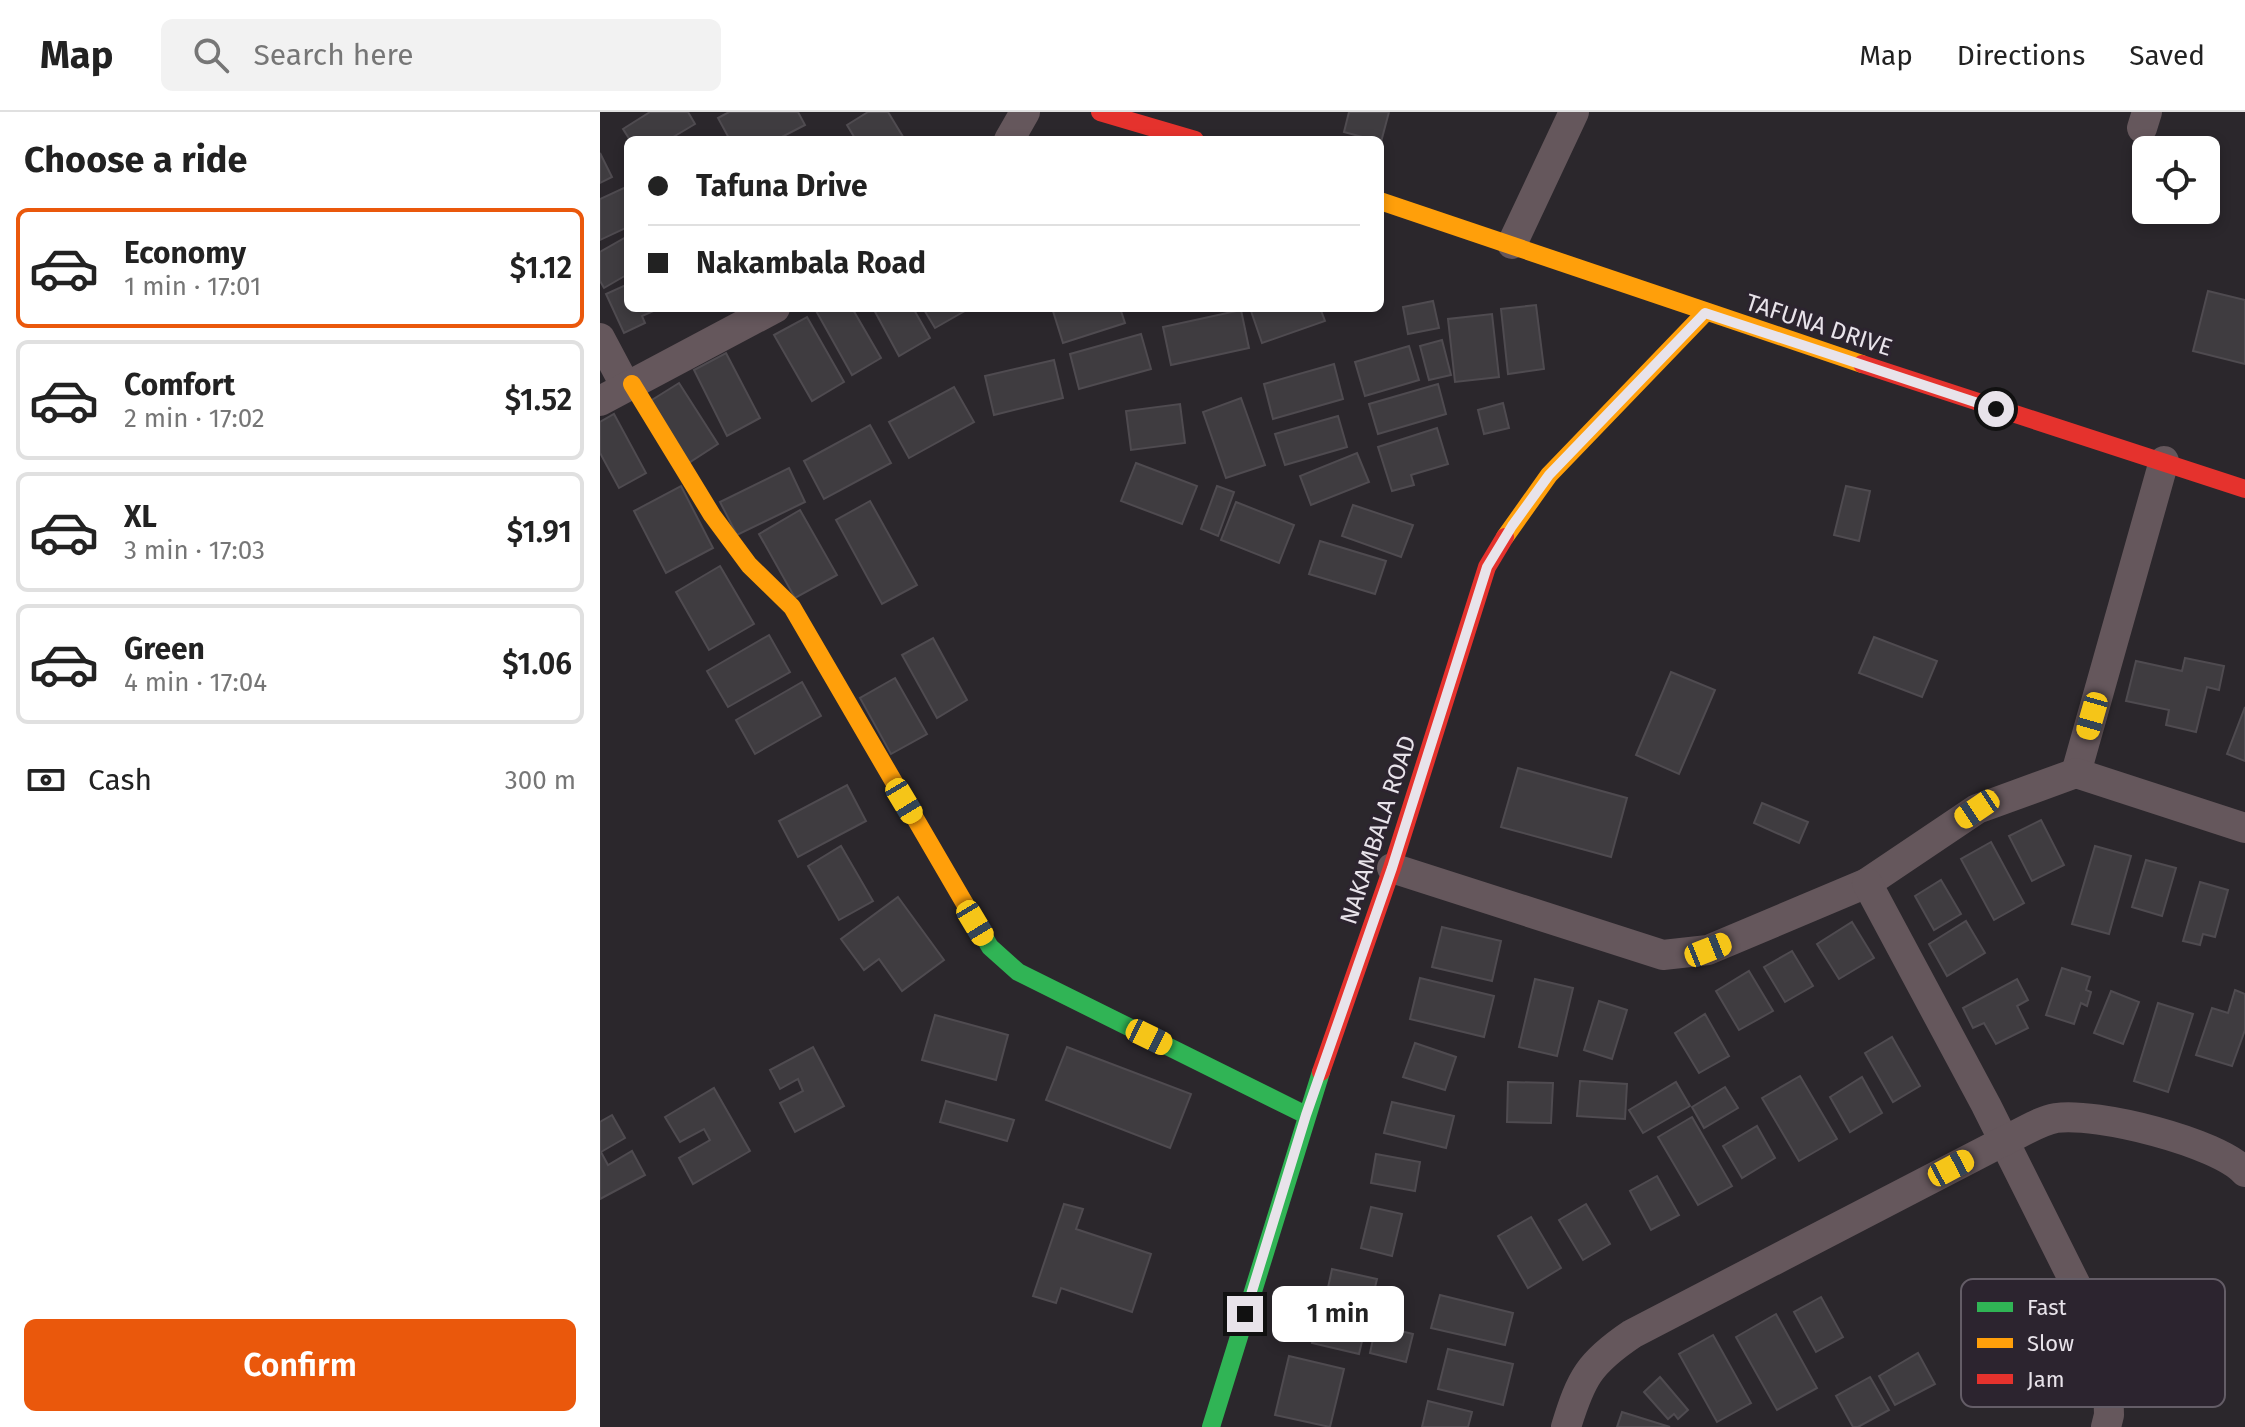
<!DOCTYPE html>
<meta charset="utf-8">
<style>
:root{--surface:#fff;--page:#f2f2f2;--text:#222;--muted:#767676;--line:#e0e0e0;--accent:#ea580c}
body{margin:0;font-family:"Fira Sans",sans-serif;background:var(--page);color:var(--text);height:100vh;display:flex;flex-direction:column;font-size:30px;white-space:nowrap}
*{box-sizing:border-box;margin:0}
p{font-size:26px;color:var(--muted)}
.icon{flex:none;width:44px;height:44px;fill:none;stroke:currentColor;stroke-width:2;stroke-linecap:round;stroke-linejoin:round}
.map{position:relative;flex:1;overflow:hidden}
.panel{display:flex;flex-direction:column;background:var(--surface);width:600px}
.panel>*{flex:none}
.guide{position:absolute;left:24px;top:24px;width:760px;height:176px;border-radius:12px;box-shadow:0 4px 12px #0003;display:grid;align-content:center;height:176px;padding:0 24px;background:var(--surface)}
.fabs{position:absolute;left:1532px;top:24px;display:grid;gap:16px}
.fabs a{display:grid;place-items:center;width:88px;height:88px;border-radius:12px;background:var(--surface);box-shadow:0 4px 12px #0003;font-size:40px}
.end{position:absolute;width:36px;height:36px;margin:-18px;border:10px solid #e8e3ea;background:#111;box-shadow:0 0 0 4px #111}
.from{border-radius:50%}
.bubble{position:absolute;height:56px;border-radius:12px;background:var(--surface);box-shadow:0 4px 12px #0003;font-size:26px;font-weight:600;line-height:56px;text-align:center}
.car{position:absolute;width:24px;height:48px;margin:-24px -12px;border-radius:10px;box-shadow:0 0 6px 2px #0007;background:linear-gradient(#f5c518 24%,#345 0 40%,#f5c518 0 76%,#345 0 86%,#f5c518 0)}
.guide b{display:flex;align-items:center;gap:28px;height:76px;font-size:30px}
.guide b+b{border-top:2px solid var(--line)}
.guide i{width:20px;height:20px;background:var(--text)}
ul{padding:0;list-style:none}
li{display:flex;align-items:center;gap:24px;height:120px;margin:0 16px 12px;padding:0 8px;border:4px solid var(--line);border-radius:12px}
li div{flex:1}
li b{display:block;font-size:30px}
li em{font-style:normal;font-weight:600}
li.selected{border-color:var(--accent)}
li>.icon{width:72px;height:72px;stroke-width:1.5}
h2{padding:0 24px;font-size:36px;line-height:96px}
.pay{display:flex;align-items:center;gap:20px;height:88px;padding:0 24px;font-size:30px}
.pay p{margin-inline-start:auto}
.cta{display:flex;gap:16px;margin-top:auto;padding:16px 24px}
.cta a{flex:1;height:92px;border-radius:12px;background:var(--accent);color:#fff;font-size:32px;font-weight:600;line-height:92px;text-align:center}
header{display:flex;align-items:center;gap:48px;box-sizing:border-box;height:112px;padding:0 40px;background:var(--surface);border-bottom:2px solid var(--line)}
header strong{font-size:38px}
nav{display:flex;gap:44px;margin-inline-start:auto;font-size:28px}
.search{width:560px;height:72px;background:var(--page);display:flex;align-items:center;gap:20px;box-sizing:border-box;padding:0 28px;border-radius:12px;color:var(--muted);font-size:30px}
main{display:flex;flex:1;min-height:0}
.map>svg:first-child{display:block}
.building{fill:#3f3c40;stroke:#4f4b50;stroke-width:2}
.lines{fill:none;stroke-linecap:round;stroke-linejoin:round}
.street{stroke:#65575c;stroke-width:30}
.fast{stroke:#30b455;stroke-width:18}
.slow{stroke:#ff9f0a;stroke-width:18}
.jam{stroke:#e5322d;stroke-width:18}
.route{stroke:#e8e3ea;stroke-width:10}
.labels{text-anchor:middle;stroke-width:6;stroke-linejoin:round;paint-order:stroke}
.street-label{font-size:24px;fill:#e8e3ea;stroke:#2c242f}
.key{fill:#2c242f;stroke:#645d67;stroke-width:2}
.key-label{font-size:22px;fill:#e8e3ea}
</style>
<header>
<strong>Map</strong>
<div class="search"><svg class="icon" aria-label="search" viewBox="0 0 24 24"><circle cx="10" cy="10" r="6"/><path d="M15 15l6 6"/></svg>Search here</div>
<nav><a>Map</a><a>Directions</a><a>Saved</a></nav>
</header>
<main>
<section class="panel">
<h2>Choose a ride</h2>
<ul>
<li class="selected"><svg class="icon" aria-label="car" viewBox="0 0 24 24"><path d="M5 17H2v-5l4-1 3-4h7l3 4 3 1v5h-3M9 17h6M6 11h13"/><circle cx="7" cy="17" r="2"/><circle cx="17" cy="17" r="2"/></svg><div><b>Economy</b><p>1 min · 17:01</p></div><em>$1.12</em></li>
<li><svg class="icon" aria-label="car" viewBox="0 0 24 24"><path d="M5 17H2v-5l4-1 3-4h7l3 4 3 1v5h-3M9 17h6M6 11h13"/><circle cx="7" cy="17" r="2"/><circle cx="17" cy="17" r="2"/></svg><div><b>Comfort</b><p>2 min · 17:02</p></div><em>$1.52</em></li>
<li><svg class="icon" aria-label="car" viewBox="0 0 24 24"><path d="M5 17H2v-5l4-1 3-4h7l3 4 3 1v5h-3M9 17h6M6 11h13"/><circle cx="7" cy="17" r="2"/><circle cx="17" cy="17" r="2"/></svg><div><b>XL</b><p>3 min · 17:03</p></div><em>$1.91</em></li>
<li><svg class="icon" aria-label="car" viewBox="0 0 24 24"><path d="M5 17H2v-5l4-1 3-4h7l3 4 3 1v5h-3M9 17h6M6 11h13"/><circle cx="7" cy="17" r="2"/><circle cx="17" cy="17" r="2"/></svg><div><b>Green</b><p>4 min · 17:04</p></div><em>$1.06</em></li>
</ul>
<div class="pay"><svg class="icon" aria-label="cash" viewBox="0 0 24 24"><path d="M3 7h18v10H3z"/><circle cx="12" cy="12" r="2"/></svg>Cash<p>300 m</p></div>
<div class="cta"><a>Confirm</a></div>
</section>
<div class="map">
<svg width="1645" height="1315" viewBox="0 0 1645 1315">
<rect width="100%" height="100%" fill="#2b272c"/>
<g class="building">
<path d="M 50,0 L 88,0 L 95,12 L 68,28 L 30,28 L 23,17 Z"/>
<path d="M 129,0 L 198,0 L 205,13 L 176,28 L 130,28 L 118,6 Z"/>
<path d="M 268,0 L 288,0 L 305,28 L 256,28 L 247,13 Z"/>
<path d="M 749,0 L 789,0 L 781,30 L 744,20 Z"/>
<path d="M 0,41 L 12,65 L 0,71 Z"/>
<path d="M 26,75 L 28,115 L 0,128 L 0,87 Z"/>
<path d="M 28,124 L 28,162 L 4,176 L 0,169 L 0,140 Z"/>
<path d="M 28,172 L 28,196 L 60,196 L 42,204 L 45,211 L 24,221 L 6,182 Z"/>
<path d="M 1608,179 L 1645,188 L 1645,252 L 1593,239 Z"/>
<path d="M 833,189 L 839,216 L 808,222 L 803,195 Z"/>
<path d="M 936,193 L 944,257 L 908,262 L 901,197 Z"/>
<path d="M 217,196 L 252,196 L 281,246 L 252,263 L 215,197 Z"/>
<path d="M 273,196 L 313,196 L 330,226 L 299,244 Z"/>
<path d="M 323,196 L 370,196 L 335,216 Z"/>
<path d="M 452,196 L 520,196 L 525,211 L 463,231 Z"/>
<path d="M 650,196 L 720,196 L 725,209 L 662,231 Z"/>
<path d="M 641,198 L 649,236 L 571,253 L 563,215 Z"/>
<path d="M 892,202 L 899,265 L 855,270 L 848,207 Z"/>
<path d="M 207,205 L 244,270 L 212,289 L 174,223 Z"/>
<path d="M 541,222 L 551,257 L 479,277 L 470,242 Z"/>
<path d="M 842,228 L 851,263 L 829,268 L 820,234 Z"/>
<path d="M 809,234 L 819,268 L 765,284 L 755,250 Z"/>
<path d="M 126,241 L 160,306 L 127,324 L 94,258 Z"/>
<path d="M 454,248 L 463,286 L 394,303 L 385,264 Z"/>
<path d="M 734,252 L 743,287 L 673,307 L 664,272 Z"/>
<path d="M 79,271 L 118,332 L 87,352 L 47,291 Z"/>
<path d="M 838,272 L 846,302 L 778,322 L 769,292 Z"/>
<path d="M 354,275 L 374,310 L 309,346 L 289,310 Z"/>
<path d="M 641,286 L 665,353 L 626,366 L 603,300 Z"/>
<path d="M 903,291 L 909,316 L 884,322 L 878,298 Z"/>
<path d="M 580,292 L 585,331 L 531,338 L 526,299 Z"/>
<path d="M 14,302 L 46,361 L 19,376 L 0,341 L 0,310 Z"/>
<path d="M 738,304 L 747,335 L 685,353 L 675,322 Z"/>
<path d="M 270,313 L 291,351 L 224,387 L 204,349 Z"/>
<path d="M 837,316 L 848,352 L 811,363 L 814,373 L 792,379 L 778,335 Z"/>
<path d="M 757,341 L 769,370 L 711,393 L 700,364 Z"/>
<path d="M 536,351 L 597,374 L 582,412 L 521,389 Z"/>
<path d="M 189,356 L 205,390 L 137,423 L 120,390 Z"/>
<path d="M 81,374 L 113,436 L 66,461 L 34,399 Z"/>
<path d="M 617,374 L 634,380 L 618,424 L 601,417 Z"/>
<path d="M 1246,374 L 1270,379 L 1259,429 L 1234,423 Z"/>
<path d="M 270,389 L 317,473 L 282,492 L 236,408 Z"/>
<path d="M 636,390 L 694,413 L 679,451 L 621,428 Z"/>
<path d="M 753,393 L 813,413 L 801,445 L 742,424 Z"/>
<path d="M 200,398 L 237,463 L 195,486 L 159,422 Z"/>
<path d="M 720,429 L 786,449 L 775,482 L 709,462 Z"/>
<path d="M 120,454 L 154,512 L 109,538 L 76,480 Z"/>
<path d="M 169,523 L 190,560 L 128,595 L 107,559 Z"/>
<path d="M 1274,525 L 1337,549 L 1322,585 L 1259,561 Z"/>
<path d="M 333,526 L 367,588 L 337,606 L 302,543 Z"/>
<path d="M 1585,546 L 1624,554 L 1619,578 L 1607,575 L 1596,620 L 1566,613 L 1569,598 L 1526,589 L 1536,549 L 1582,559 Z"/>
<path d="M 1071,560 L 1115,578 L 1079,662 L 1036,643 Z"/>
<path d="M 295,566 L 327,622 L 291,642 L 260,586 Z"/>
<path d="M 202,570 L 221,604 L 155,642 L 136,608 Z"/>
<path d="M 1645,595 L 1645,649 L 1627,642 Z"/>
<path d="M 918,656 L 1027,686 L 1011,745 L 901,715 Z"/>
<path d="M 247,673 L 266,709 L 198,745 L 179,709 Z"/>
<path d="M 1162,691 L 1208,710 L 1199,731 L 1154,711 Z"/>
<path d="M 1441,708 L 1464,753 L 1432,769 L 1409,724 Z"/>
<path d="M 1391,730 L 1424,791 L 1394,808 L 1361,747 Z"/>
<path d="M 241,734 L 273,789 L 239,808 L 208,754 Z"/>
<path d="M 1495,734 L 1531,744 L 1509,822 L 1472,812 Z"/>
<path d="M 1546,748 L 1576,756 L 1562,804 L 1532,795 Z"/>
<path d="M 1341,768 L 1361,802 L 1334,818 L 1315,784 Z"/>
<path d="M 1600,770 L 1628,778 L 1615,825 L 1603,822 L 1600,833 L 1583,829 Z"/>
<path d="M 298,785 L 344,848 L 302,879 L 279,847 L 264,858 L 241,827 Z"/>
<path d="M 1366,809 L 1385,841 L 1347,864 L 1329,832 Z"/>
<path d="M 1252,810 L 1274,846 L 1239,867 L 1217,832 Z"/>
<path d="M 842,815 L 901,829 L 892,869 L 832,855 Z"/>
<path d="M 1192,839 L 1213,874 L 1185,890 L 1164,855 Z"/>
<path d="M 1462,856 L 1490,865 L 1486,878 L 1491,880 L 1487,894 L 1481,891 L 1474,912 L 1446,903 Z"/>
<path d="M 1149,859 L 1173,899 L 1139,918 L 1116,879 Z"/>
<path d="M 820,866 L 894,884 L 884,925 L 810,907 Z"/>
<path d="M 935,867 L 973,876 L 957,944 L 919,935 Z"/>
<path d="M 1417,867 L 1428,888 L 1417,894 L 1428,916 L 1396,932 L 1384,911 L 1373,916 L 1363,896 Z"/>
<path d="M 1635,878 L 1645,882 L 1645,918 L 1632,954 L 1596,943 L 1612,896 L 1628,901 Z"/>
<path d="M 1511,879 L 1539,890 L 1523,932 L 1494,921 Z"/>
<path d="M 999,889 L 1027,898 L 1012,947 L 984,938 Z"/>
<path d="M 1558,891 L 1593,902 L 1568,980 L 1534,969 Z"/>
<path d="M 1105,902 L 1129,944 L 1099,961 L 1075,921 Z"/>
<path d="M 335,903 L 408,923 L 396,968 L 322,948 Z"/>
<path d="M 1292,925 L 1320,974 L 1293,990 L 1265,941 Z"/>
<path d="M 815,931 L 856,945 L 845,978 L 803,965 Z"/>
<path d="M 213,935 L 244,994 L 195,1020 L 180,991 L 203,979 L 198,967 L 180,977 L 170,958 Z"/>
<path d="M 467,935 L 591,982 L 570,1036 L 446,988 Z"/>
<path d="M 1200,964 L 1237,1027 L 1199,1049 L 1162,986 Z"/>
<path d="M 1262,965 L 1282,1001 L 1250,1020 L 1230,985 Z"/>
<path d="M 980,969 L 1027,972 L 1025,1007 L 977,1004 Z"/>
<path d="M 908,970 L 953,971 L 951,1011 L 907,1010 Z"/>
<path d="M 1076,970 L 1090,994 L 1043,1021 L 1029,998 Z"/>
<path d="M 1125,975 L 1138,996 L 1104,1016 L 1092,995 Z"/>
<path d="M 114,976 L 150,1039 L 93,1072 L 79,1046 L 110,1028 L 104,1017 L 80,1030 L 65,1005 Z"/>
<path d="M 346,989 L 414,1008 L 407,1029 L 340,1010 Z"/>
<path d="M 792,990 L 854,1004 L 846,1036 L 784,1021 Z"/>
<path d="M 12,1003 L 25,1026 L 1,1040 L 8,1053 L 32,1039 L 45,1063 L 0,1087 L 0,1010 Z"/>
<path d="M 1092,1005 L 1132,1074 L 1098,1093 L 1058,1025 Z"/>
<path d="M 1157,1014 L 1175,1046 L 1142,1066 L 1123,1034 Z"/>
<path d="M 776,1042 L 820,1050 L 815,1079 L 771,1071 Z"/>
<path d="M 1057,1064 L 1079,1103 L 1051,1118 L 1030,1079 Z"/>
<path d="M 464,1092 L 483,1097 L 476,1117 L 551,1142 L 532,1200 L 461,1176 L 456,1191 L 433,1184 Z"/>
<path d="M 986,1092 L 1010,1132 L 983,1148 L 959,1108 Z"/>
<path d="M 771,1095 L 802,1102 L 792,1144 L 761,1136 Z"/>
<path d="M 931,1105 L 961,1156 L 928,1176 L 898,1124 Z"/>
<path d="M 732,1157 L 777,1167 L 770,1196 L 726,1185 Z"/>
<path d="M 840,1183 L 913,1201 L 905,1233 L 831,1216 Z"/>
<path d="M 1221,1185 L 1243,1225 L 1216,1240 L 1194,1200 Z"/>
<path d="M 720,1202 L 766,1212 L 759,1242 L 712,1231 Z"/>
<path d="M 1176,1202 L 1217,1276 L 1177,1298 L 1136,1225 Z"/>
<path d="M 776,1213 L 813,1222 L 806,1250 L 770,1241 Z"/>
<path d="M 1113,1223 L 1151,1291 L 1117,1310 L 1079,1242 Z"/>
<path d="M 848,1237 L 913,1252 L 903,1293 L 838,1277 Z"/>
<path d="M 1318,1241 L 1335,1272 L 1295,1293 L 1279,1264 Z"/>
<path d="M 689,1244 L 744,1257 L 730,1315 L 675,1303 Z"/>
<path d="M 1060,1265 L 1088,1298 L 1078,1307 L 1074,1302 L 1068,1307 L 1044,1280 Z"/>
<path d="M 1270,1265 L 1289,1298 L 1258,1315 L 1253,1315 L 1236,1284 Z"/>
<path d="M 828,1289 L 872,1300 L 868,1315 L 822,1315 Z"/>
<path d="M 1022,1300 L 1070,1315 L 1017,1315 Z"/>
</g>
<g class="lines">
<g class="street">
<path d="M 1542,16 L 1547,0"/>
<path d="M 409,28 L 425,0"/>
<path d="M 912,132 L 974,0"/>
<path d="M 0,226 L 26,275"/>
<path d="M 0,289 L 175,196"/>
<path d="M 1476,661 L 1564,349"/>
<path d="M 792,756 L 1063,843 L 1108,838 L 1267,771 L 1377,697 L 1476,661 L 1645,716"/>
<path d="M 1267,771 L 1386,993 L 1507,1235 L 1509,1303 L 1506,1315"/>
<path d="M 966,1315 C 981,1266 989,1251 1032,1222 L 1404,1029 C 1419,1022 1439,1009 1456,1006 C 1496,1000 1618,1030 1645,1060"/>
</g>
<g class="fast">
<path d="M 365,792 L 390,835 L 418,860 L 706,1003"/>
<path d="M 611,1315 L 721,960"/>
</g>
<g class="slow">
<path d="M 780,89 L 1262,252"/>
<path d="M 32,272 L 112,403 L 149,453 L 192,495 L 365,792"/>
<path d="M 905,425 L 949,363 L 1105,201"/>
</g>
<g class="jam">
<path d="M 500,0 L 595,28"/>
<path d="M 1262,252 L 1645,377"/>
<path d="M 721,960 L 792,756 L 887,455 L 905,425"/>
</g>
</g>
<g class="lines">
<path class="route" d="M 645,1202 L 706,1003 L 792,756 L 887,455 L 912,414 L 949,363 L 1105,201 L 1396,297"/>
</g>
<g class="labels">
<g class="street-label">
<text transform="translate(1219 213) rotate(18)" y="8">TAFUNA DRIVE</text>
<text transform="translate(778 718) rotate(-72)" y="8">NAKAMBALA ROAD</text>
</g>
</g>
<rect x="1361" y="1167" width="264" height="128" rx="12" class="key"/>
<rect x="1377" y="1190" width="36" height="10" fill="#30b455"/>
<rect x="1377" y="1226" width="36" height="10" fill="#ff9f0a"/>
<rect x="1377" y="1262" width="36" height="10" fill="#e5322d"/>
<g class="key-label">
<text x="1427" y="1203">Fast</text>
<text x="1427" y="1239">Slow</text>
<text x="1427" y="1275">Jam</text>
</g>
</svg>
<div class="fabs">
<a><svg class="icon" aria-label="locate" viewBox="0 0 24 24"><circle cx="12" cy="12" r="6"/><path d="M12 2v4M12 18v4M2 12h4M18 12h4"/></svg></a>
</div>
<i class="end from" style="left:1396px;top:297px"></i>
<i class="end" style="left:645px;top:1202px"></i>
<div class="bubble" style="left:672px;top:1174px;width:132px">1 min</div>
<i class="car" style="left:1492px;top:604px;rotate:196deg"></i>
<i class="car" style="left:304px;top:689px;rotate:149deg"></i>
<i class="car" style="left:1377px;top:697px;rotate:236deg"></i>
<i class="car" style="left:375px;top:811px;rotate:149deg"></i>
<i class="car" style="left:1108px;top:838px;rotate:68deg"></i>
<i class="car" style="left:549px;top:925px;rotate:116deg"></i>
<i class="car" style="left:1351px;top:1056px;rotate:62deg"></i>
<div class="guide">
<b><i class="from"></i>Tafuna Drive</b>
<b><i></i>Nakambala Road</b>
</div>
</div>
</main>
